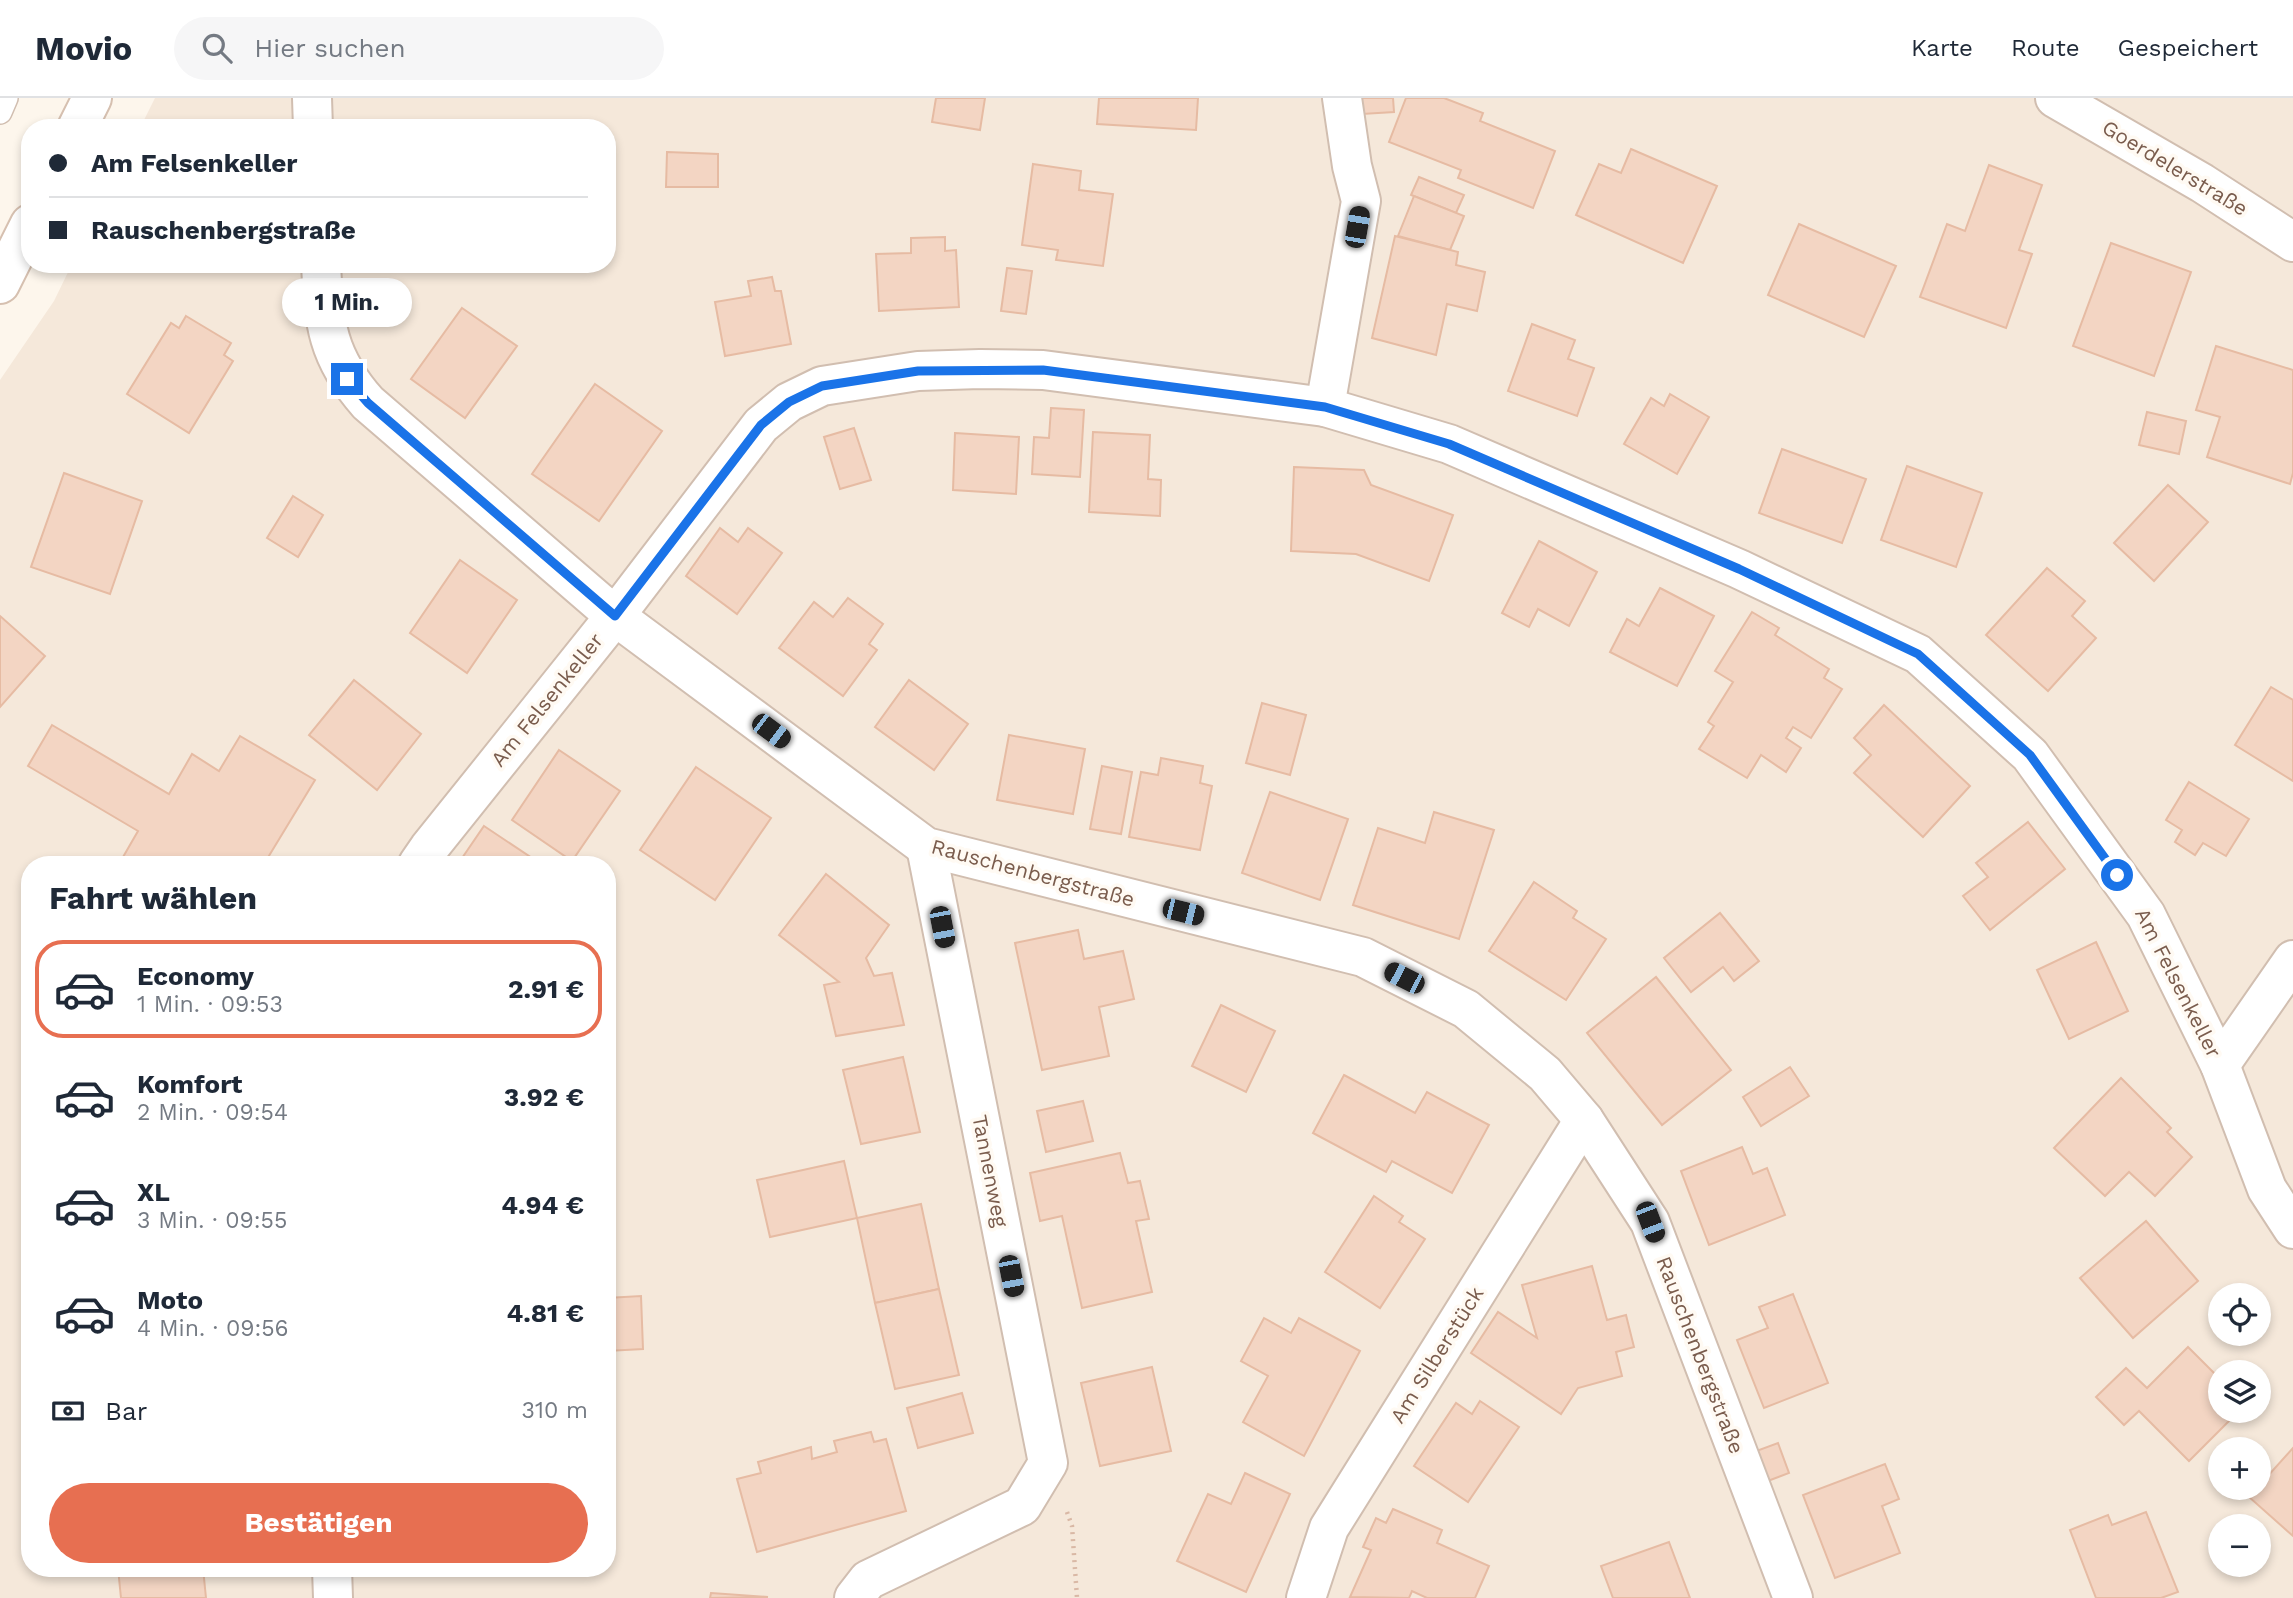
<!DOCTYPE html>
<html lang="de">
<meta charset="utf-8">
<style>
:root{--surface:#fff;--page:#f6f6f7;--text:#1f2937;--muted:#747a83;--line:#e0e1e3;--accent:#e76f51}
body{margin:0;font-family:"Work Sans",sans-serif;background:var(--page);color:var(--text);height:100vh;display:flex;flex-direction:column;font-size:26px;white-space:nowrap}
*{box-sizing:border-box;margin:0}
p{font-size:23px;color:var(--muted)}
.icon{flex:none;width:38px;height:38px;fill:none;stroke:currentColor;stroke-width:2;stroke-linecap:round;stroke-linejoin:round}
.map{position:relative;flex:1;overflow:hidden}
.details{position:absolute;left:21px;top:758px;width:595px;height:721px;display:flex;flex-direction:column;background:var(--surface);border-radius:28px;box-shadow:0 4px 10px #0003}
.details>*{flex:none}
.banner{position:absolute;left:21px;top:21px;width:595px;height:154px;border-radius:28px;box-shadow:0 4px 10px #0003;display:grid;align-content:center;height:154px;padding:0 28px;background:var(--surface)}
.fabs{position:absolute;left:2208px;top:1185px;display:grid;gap:14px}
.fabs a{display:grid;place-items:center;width:63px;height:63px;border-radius:50%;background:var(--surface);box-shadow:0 4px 10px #0003;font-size:35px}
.end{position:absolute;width:32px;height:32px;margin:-16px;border:9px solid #1a73e8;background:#fff;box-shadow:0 0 0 4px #fff}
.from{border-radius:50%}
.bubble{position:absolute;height:49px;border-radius:24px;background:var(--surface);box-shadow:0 4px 10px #0003;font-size:23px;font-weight:700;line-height:49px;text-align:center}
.car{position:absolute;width:21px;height:42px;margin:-21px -10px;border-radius:9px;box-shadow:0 0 5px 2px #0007;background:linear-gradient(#222 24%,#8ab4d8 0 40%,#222 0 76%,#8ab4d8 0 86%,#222 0)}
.banner b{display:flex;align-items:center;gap:24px;height:66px;font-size:26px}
.banner b+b{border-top:2px solid var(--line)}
.banner i{width:18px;height:18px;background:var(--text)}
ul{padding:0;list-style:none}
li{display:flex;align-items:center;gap:21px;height:98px;margin:0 14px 10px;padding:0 14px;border:4px solid transparent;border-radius:28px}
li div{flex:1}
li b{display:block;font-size:26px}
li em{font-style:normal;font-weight:700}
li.current{border-color:var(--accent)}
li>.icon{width:63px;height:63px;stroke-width:1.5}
h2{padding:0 28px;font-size:32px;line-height:84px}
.pay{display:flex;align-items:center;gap:18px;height:77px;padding:0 28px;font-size:26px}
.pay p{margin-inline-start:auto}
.primary-button{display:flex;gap:14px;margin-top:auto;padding:14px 28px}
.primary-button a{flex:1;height:80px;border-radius:42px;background:var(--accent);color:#fff;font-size:28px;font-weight:700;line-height:80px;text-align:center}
header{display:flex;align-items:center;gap:42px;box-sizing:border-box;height:98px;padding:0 35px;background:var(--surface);border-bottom:2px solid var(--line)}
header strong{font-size:33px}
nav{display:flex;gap:38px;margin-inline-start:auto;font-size:24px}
.search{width:490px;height:63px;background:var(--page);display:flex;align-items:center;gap:18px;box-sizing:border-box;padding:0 24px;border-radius:38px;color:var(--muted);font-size:26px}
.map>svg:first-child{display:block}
.residential{fill:#f5e8da;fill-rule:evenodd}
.building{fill:#f3d5c3;stroke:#e6bba3;stroke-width:2}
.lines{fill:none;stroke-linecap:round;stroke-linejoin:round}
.lane-casing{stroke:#d1beb0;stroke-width:26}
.street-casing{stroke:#d1beb0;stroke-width:42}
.secondary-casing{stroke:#d6c0b0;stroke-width:42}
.path{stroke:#d9b8a5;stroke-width:4.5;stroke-dasharray:2 5;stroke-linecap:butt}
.lane{stroke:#fff;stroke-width:23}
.street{stroke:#fff;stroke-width:38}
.secondary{stroke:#fff;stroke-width:38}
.route{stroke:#1a73e8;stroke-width:9}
.labels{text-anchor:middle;stroke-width:7;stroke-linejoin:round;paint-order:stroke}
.street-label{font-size:21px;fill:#7a5c4d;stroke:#fffaf3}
</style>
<header>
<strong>Movio</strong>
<div class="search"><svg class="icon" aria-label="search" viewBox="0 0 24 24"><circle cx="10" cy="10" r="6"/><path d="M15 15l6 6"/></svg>Hier suchen</div>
<nav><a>Karte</a><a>Route</a><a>Gespeichert</a></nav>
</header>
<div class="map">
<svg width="2293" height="1500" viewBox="0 0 2293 1500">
<rect width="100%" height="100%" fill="#fdf6ec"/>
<path class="residential" d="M 155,0 L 2293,0 L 2293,1500 L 0,1500 L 0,282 L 54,203 L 72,166 L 607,166 L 607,30 L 140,30 ZM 30,766 L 607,766 L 607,1470 L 30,1470 ZM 2221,1197 L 2259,1197 L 2259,1236 L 2221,1236 ZM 2221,1274 L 2259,1274 L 2259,1312 L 2221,1312 ZM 2221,1351 L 2259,1351 L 2259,1390 L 2221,1390 ZM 2221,1428 L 2259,1428 L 2259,1466 L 2221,1466 Z"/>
<g class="building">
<path d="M 936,0 L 985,0 L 980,32 L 932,24 Z"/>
<path d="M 1099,0 L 1198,0 L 1196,32 L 1097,26 Z"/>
<path d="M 1361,0 L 1393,0 L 1394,14 L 1362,16 Z"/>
<path d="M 1406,0 L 1444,0 L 1483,15 L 1480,23 L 1555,53 L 1533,110 L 1458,80 L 1461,72 L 1389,44 Z"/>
<path d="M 1631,51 L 1717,88 L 1683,165 L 1576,117 L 1599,66 L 1621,75 Z"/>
<path d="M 667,54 L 718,56 L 718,89 L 666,89 Z"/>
<path d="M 1033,66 L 1081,73 L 1079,92 L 1113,96 L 1103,168 L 1056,162 L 1058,152 L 1022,147 Z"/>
<path d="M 1989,67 L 2042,87 L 2019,152 L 2032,156 L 2006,230 L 1920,199 L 1947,126 L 1965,133 Z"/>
<path d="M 1419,79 L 1464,97 L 1456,115 L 1411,97 Z"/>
<path d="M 1414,98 L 1464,118 L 1450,152 L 1398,138 Z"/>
<path d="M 1799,126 L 1896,168 L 1864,239 L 1768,197 Z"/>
<path d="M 1395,138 L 1458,154 L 1456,167 L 1485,174 L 1477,213 L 1447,206 L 1436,257 L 1372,240 Z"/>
<path d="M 945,139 L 945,153 L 956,152 L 959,209 L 879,213 L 876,156 L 911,155 L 911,140 Z"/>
<path d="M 2111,145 L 2191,174 L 2154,278 L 2073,248 Z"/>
<path d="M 1007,170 L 1032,173 L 1026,216 L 1001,213 Z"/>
<path d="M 772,179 L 775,193 L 781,193 L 791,246 L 725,258 L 715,204 L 751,198 L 748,183 Z"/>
<path d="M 462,210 L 517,248 L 465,320 L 411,281 Z"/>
<path d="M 186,218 L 231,245 L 224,257 L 233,263 L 189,335 L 127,296 L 171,225 L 179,230 Z"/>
<path d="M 1532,226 L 1575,242 L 1568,261 L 1594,270 L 1577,318 L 1508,293 Z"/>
<path d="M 2216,248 L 2293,272 L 2293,375 L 2290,386 L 2207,359 L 2220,319 L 2196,312 Z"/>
<path d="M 595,286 L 662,333 L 599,423 L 532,376 Z"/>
<path d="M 1670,296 L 1709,319 L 1677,376 L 1624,346 L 1651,300 L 1664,308 Z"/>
<path d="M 1051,310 L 1084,312 L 1080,379 L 1032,376 L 1034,339 L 1049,340 Z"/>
<path d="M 2147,314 L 2186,323 L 2179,356 L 2139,347 Z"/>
<path d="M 854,330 L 871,382 L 840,391 L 824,339 Z"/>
<path d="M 1093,334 L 1150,337 L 1148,381 L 1161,382 L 1160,418 L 1089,414 Z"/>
<path d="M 955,335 L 1019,339 L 1016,396 L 953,392 Z"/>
<path d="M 1782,351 L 1866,381 L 1842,445 L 1759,415 Z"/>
<path d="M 1907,368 L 1982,395 L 1956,469 L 1881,442 Z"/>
<path d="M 1294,369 L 1364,372 L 1371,387 L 1453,417 L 1429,483 L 1356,456 L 1291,453 Z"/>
<path d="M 64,375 L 142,403 L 110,496 L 31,469 Z"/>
<path d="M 2168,387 L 2208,424 L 2154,483 L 2114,445 Z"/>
<path d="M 293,398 L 323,417 L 298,459 L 267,440 Z"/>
<path d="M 720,430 L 738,444 L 748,430 L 782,455 L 737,516 L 686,478 Z"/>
<path d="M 1539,443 L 1597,474 L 1569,528 L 1538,511 L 1529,529 L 1502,515 Z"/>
<path d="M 460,462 L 517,502 L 467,575 L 410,535 Z"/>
<path d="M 2047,470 L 2085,503 L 2072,518 L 2096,540 L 2048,593 L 1986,537 Z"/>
<path d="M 1660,490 L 1714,518 L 1677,588 L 1610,554 L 1627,521 L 1639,528 Z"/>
<path d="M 848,500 L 883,526 L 869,546 L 877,552 L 843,598 L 779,550 L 814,504 L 833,519 Z"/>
<path d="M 1752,514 L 1779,530 L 1775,537 L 1829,571 L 1824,580 L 1842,591 L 1811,640 L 1793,629 L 1786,640 L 1801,650 L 1786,674 L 1761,657 L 1747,680 L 1699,651 L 1714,628 L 1708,624 L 1733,584 L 1715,573 Z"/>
<path d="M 0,518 L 45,558 L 0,609 Z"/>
<path d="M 354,582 L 421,636 L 377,692 L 309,637 Z"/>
<path d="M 909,582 L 968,626 L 934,672 L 875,629 Z"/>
<path d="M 2271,589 L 2293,602 L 2293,683 L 2235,647 Z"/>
<path d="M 1262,605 L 1306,617 L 1290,677 L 1246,665 Z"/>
<path d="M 1884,607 L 1970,688 L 1923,739 L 1854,675 L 1871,657 L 1854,640 Z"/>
<path d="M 52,627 L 169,696 L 192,656 L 219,673 L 240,638 L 315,682 L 264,766 L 119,766 L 138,733 L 28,668 Z"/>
<path d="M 1009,637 L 1085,651 L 1073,716 L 997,702 Z"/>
<path d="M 559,652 L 620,693 L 572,763 L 512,722 Z"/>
<path d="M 1161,660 L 1203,668 L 1200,685 L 1212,688 L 1200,752 L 1129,739 L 1141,674 L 1158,677 Z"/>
<path d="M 1102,668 L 1132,674 L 1121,736 L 1090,731 Z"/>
<path d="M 696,669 L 771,720 L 715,802 L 640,752 Z"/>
<path d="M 2189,684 L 2249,721 L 2226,758 L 2203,745 L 2195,757 L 2175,744 L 2182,732 L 2166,722 Z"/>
<path d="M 1270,694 L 1348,721 L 1320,802 L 1242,775 Z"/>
<path d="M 1434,714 L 1494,732 L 1459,841 L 1353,807 L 1378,730 L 1425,745 Z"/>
<path d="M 2028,724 L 2065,771 L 1990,832 L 1963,798 L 1988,779 L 1976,765 Z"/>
<path d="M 484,728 L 541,766 L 466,766 L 460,763 Z"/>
<path d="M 826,776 L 889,827 L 866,860 L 874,878 L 892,875 L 904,927 L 836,938 L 824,887 L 839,884 L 779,837 Z"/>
<path d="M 1534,784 L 1577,813 L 1573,820 L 1606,841 L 1566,902 L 1489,853 Z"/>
<path d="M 1720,815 L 1759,863 L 1734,883 L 1723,869 L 1691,894 L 1664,860 Z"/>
<path d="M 1078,832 L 1084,861 L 1123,853 L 1134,901 L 1099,909 L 1109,958 L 1042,972 L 1015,845 Z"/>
<path d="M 2096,844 L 2128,913 L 2069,941 L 2037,872 Z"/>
<path d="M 1656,879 L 1731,972 L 1662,1027 L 1587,935 Z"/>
<path d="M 1221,907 L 1275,933 L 1246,994 L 1192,968 Z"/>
<path d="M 903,959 L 920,1034 L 861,1046 L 843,972 Z"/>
<path d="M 1790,969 L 1809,998 L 1761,1028 L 1743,999 Z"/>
<path d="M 1344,977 L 1415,1015 L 1427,994 L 1489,1027 L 1452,1095 L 1392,1063 L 1386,1074 L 1313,1035 Z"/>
<path d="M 2121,980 L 2171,1030 L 2167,1034 L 2192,1059 L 2155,1098 L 2129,1074 L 2105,1098 L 2054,1050 Z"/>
<path d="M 1083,1003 L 1093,1043 L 1046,1054 L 1037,1013 Z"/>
<path d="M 1742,1049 L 1753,1076 L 1767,1070 L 1785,1117 L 1709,1147 L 1681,1073 Z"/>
<path d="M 1120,1055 L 1128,1085 L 1140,1083 L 1149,1121 L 1136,1123 L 1152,1194 L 1082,1210 L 1062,1118 L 1040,1123 L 1030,1075 Z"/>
<path d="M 844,1063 L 857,1120 L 770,1139 L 757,1082 Z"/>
<path d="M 1374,1098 L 1403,1118 L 1399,1124 L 1425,1141 L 1380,1210 L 1325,1174 Z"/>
<path d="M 921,1106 L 939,1191 L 875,1205 L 857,1120 Z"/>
<path d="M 2146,1123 L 2198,1183 L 2133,1240 L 2080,1180 Z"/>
<path d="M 1592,1168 L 1607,1222 L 1626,1217 L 1634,1249 L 1616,1254 L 1622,1278 L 1578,1290 L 1561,1316 L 1471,1255 L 1498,1214 L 1537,1240 L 1522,1187 Z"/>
<path d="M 939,1191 L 959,1277 L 895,1291 L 875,1205 Z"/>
<path d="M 1793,1196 L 1828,1285 L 1764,1310 L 1737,1242 L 1768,1230 L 1759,1209 Z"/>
<path d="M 641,1198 L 643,1251 L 607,1253 L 607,1200 Z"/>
<path d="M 1264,1220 L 1291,1235 L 1299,1220 L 1360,1253 L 1304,1358 L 1243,1324 L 1268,1278 L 1241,1263 Z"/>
<path d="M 2188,1249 L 2221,1282 L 2221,1312 L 2240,1312 L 2189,1363 L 2139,1313 L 2124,1327 L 2096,1299 L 2126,1270 L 2147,1290 Z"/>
<path d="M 1152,1269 L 1171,1353 L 1100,1368 L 1081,1285 Z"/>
<path d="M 962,1295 L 973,1335 L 918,1350 L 907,1310 Z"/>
<path d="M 1480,1303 L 1519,1329 L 1468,1404 L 1414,1368 L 1456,1305 L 1472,1316 Z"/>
<path d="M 871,1334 L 874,1344 L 886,1341 L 906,1413 L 757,1454 L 737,1381 L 761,1375 L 758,1364 L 811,1349 L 812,1361 L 837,1354 L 834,1343 Z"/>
<path d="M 1778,1345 L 1789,1375 L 1752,1389 L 1740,1359 Z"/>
<path d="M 2293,1350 L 2293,1438 L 2249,1399 Z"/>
<path d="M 1885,1366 L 1899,1401 L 1882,1408 L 1900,1455 L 1835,1480 L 1803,1397 Z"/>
<path d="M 1245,1375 L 1290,1396 L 1246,1494 L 1177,1463 L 1208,1396 L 1231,1406 Z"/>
<path d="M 1393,1411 L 1442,1432 L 1437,1445 L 1489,1468 L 1475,1500 L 1427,1500 L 1412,1493 L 1409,1500 L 1350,1499 L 1371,1452 L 1363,1449 L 1376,1420 L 1386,1425 Z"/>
<path d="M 2146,1414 L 2178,1494 L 2161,1500 L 2096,1500 L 2070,1432 L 2108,1417 L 2112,1427 Z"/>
<path d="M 1669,1444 L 1690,1500 L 1613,1500 L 1601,1468 Z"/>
<path d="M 118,1470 L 203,1470 L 206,1500 L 121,1500 Z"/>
<path d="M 711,1495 L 768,1499 L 710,1500 Z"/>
</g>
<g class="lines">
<defs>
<path id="lane" d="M 0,14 L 6,0"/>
<g id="street">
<path d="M 312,0 L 313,30"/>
<path d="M 2055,0 L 2202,85 L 2293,144"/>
<path d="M 321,166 C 324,226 327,259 368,305 L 615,518 L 926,749 L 1363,859 L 1466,911 L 1545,976 L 1584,1022 L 1650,1124 L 1793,1500"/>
<path d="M 1325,309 L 1361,103 L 1352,68 L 1342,0"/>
<path d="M 418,766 L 429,750 L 615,518 L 761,327 L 789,304 L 822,288 L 918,273 L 980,271 L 1043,272 L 1325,309 L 1449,346 L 1739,471 L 1918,556 L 2030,657 L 2146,817 L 2220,967 L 2267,1091 L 2293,1131"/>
<path d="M 2220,967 L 2293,862"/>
<path d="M 332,1470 L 333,1500"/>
<path d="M 854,1500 L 868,1482 L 1022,1408 L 1048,1365 L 926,749"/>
<path d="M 1306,1500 L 1329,1430 L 1584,1022"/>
</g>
<g id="secondary">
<path d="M 77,30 L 92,0"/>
<path d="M 0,186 L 30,126"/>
</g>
</defs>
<use href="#lane" class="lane-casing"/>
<use href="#street" class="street-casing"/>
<use href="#secondary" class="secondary-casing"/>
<path class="path" d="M 1067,1414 L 1072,1428 L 1077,1500"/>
<use href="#lane" class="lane"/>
<use href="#street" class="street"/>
<use href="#secondary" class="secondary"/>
</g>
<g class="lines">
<path class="route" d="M 347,281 L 368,305 L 615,518 L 761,327 L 789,304 L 822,288 L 918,273 L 1043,272 L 1325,309 L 1449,346 L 1739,471 L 1918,556 L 2030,657 L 2117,777"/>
</g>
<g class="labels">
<g class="street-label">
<text transform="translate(2175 70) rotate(31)" y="7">Goerdelerstraße</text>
<text transform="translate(547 602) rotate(-51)" y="7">Am Felsenkeller</text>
<text transform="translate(1033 775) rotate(15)" y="7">Rauschenbergstraße</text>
<text transform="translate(2178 885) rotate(63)" y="7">Am Felsenkeller</text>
<text transform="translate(990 1073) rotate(79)" y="7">Tannenweg</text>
<text transform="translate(1437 1257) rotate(-58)" y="7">Am Silberstück</text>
<text transform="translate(1700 1257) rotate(69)" y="7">Rauschenbergstraße</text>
</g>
</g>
</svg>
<div class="fabs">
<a><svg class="icon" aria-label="locate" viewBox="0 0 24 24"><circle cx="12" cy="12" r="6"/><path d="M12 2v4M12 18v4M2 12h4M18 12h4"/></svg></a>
<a><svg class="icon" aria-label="layers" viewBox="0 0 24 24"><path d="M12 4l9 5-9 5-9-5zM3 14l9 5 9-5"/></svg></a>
<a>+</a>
<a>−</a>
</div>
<i class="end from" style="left:2117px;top:777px"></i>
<i class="end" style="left:347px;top:281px"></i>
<div class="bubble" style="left:282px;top:180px;width:130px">1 Min.</div>
<i class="car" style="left:1357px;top:129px;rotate:10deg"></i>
<i class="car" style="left:771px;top:633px;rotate:127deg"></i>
<i class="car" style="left:1183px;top:814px;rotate:104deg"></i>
<i class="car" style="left:942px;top:829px;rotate:169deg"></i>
<i class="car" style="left:1404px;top:880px;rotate:297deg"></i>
<i class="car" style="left:1650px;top:1124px;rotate:159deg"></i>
<i class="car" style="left:1011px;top:1178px;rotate:169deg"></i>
<div class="banner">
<b><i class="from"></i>Am Felsenkeller</b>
<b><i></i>Rauschenbergstraße</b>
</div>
<section class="details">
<h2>Fahrt wählen</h2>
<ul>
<li class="current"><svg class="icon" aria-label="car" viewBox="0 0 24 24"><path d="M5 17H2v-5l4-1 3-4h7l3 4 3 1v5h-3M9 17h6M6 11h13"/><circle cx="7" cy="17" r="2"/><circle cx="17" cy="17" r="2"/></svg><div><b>Economy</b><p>1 Min. · 09:53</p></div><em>2.91 €</em></li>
<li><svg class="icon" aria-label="car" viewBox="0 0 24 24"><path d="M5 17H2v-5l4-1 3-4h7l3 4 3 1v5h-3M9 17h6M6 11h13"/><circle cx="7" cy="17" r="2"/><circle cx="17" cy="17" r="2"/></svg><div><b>Komfort</b><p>2 Min. · 09:54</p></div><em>3.92 €</em></li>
<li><svg class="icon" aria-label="car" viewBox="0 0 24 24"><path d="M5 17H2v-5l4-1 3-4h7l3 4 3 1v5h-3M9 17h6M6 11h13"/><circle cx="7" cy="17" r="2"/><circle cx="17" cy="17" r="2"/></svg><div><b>XL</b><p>3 Min. · 09:55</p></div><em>4.94 €</em></li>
<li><svg class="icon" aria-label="car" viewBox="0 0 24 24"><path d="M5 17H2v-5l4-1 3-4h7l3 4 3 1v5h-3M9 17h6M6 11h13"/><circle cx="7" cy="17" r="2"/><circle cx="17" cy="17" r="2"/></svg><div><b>Moto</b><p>4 Min. · 09:56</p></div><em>4.81 €</em></li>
</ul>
<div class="pay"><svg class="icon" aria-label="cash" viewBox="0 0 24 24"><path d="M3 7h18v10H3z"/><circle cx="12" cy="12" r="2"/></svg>Bar<p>310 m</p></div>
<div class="primary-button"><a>Bestätigen</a></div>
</section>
</div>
